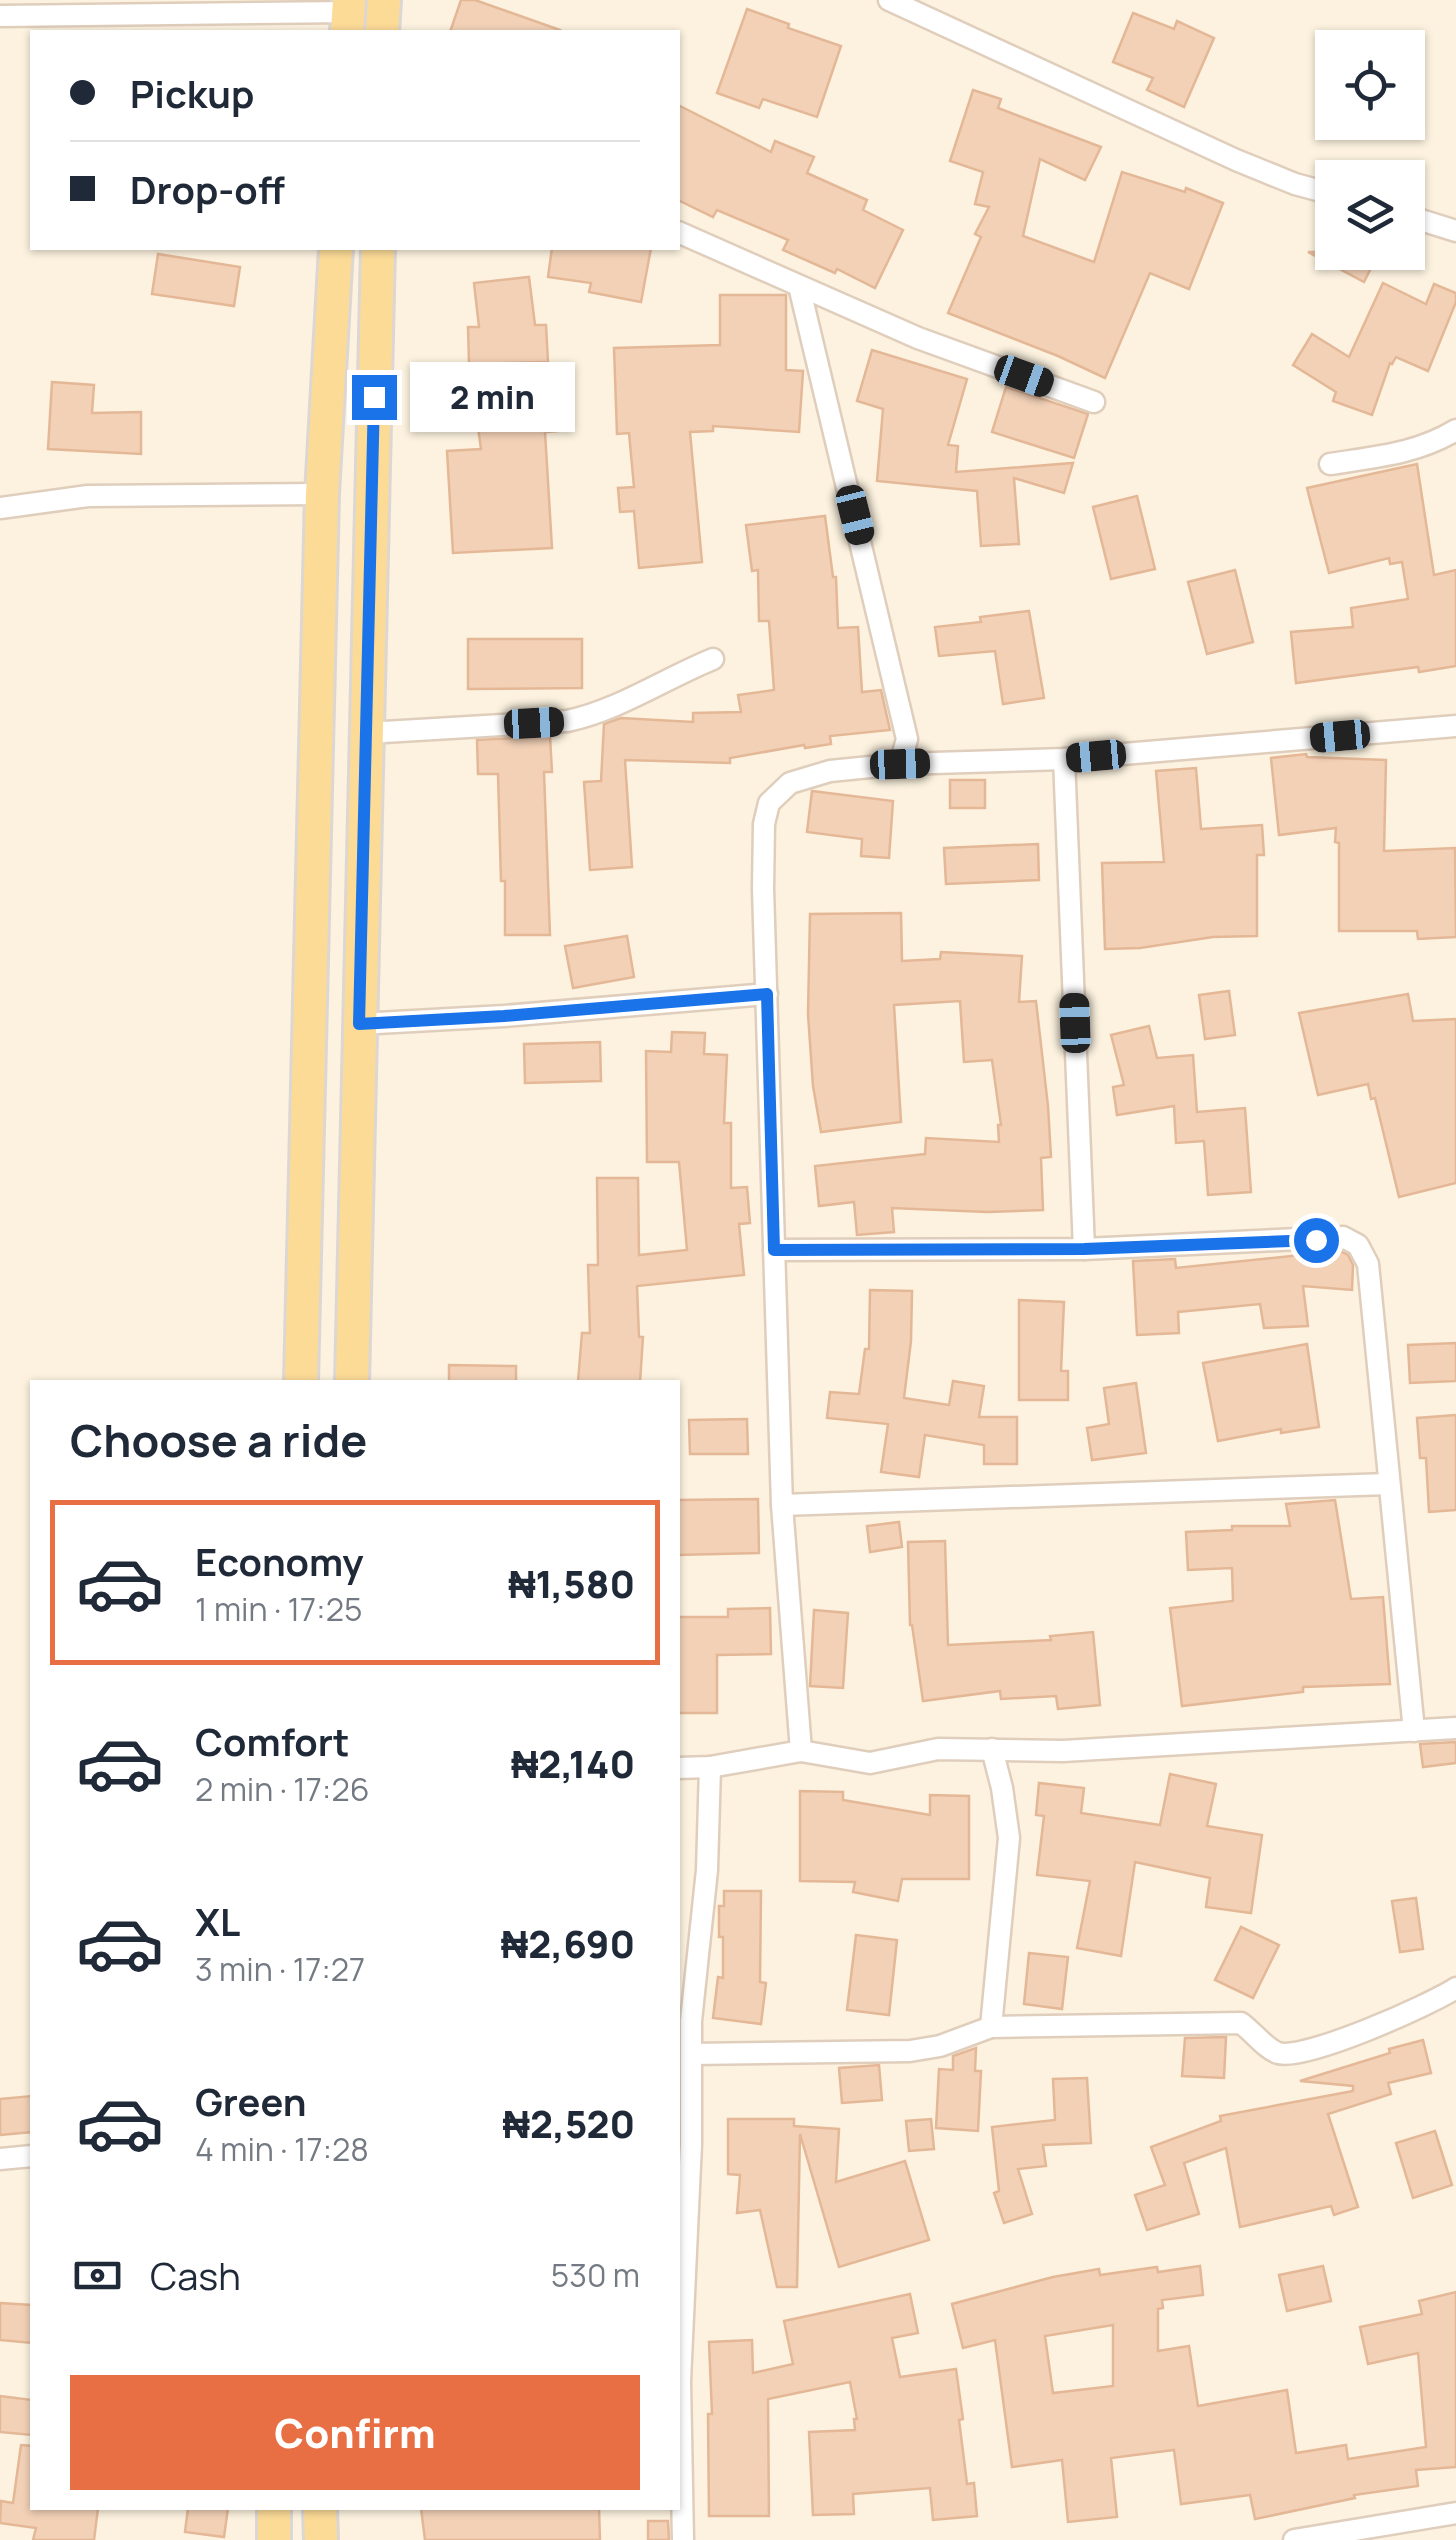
<!DOCTYPE html>
<meta charset="utf-8">
<style>
:root{--surface:#fff;--page:#f6f6f7;--text:#1f2937;--muted:#747a83;--line:#e0e1e3;--accent:#e86f43}
body{margin:0;font-family:Manrope,sans-serif;background:var(--page);color:var(--text);height:100vh;display:flex;flex-direction:column;font-size:38px;white-space:nowrap}
*{box-sizing:border-box;margin:0}
p{font-size:32px;color:var(--muted)}
.icon{flex:none;width:55px;height:55px;fill:none;stroke:currentColor;stroke-width:2;stroke-linecap:round;stroke-linejoin:round}
.map{position:relative;flex:1;overflow:hidden}
.side{position:absolute;left:30px;top:1380px;width:650px;height:1130px;display:flex;flex-direction:column;background:var(--surface);border-radius:0px;box-shadow:0 2px 8px #0004}
.side>*{flex:none}
.top-card{position:absolute;left:30px;top:30px;width:650px;height:220px;border-radius:0px;box-shadow:0 2px 8px #0004;display:grid;align-content:center;height:220px;padding:0 40px;background:var(--surface)}
.tools{position:absolute;left:1315px;top:30px;display:grid;gap:20px}
.tools a{display:grid;place-items:center;width:110px;height:110px;border-radius:0px;background:var(--surface);box-shadow:0 2px 8px #0004;font-size:50px}
.end{position:absolute;width:45px;height:45px;margin:-22px;border:12px solid #1a73e8;background:#fff;box-shadow:0 0 0 5px #fff}
.from{border-radius:50%}
.bubble{position:absolute;height:70px;border-radius:0px;background:var(--surface);box-shadow:0 2px 8px #0004;font-size:32px;font-weight:800;line-height:70px;text-align:center}
.car{position:absolute;width:30px;height:60px;margin:-30px -15px;border-radius:12px;box-shadow:0 0 8px 2px #0007;background:linear-gradient(#222 24%,#8ab4d8 0 40%,#222 0 76%,#8ab4d8 0 86%,#222 0)}
.top-card b{display:flex;align-items:center;gap:35px;height:95px;font-size:38px}
.top-card b+b{border-top:2px solid var(--line)}
.top-card i{width:25px;height:25px;background:var(--text)}
ul{padding:0;list-style:none}
li{display:flex;align-items:center;gap:30px;height:165px;margin:0 20px 15px;padding:0 20px;border:5px solid transparent;border-radius:0px}
li div{flex:1}
li b{display:block;font-size:38px}
li em{font-style:normal;font-weight:800}
li.current{border-color:var(--accent)}
li>.icon{width:90px;height:90px;stroke-width:1.5}
h2{padding:0 40px;font-size:45px;line-height:120px}
.pay{display:flex;align-items:center;gap:25px;height:110px;padding:0 40px;font-size:38px}
.pay p{margin-inline-start:auto}
.primary-button{display:flex;gap:20px;margin-top:auto;padding:20px 40px}
.primary-button a{flex:1;height:115px;border-radius:0px;background:var(--accent);color:#fff;font-size:40px;font-weight:800;line-height:115px;text-align:center}
.map>svg:first-child{display:block}
.building{fill:#f2d1b7;stroke:#e4b897;stroke-width:2.5;fill-rule:evenodd}
.lines{fill:none;stroke-linecap:round;stroke-linejoin:round}
.street-casing{stroke:#e0cebc;stroke-width:25}
.primary-casing{stroke:#ddd7d3;stroke-width:38}
.street{stroke:#fff;stroke-width:20}
.primary{stroke:#fcdb97;stroke-width:32}
.route{stroke:#1a73e8;stroke-width:12}
</style>
<div class="map">
<svg width="1456" height="2540" viewBox="0 0 1456 2540">
<rect width="100%" height="100%" fill="#fcf2df"/>
<g class="building">
<path d="M 461,0 L 475,0 L 560,30 L 559,32 L 450,32 Z"/>
<path d="M 747,9 L 789,24 L 788,28 L 841,46 L 817,117 L 763,99 L 759,108 L 717,93 Z"/>
<path d="M 1133,13 L 1174,29 L 1177,21 L 1214,38 L 1184,107 L 1147,90 L 1153,78 L 1113,62 Z"/>
<path d="M 973,90 L 1001,99 L 998,108 L 1101,147 L 1085,180 L 1040,159 L 1023,236 L 1094,262 L 1122,172 L 1185,192 L 1186,188 L 1223,203 L 1189,289 L 1150,273 L 1105,378 L 1058,356 L 948,313 L 981,237 L 975,234 L 989,207 L 975,204 L 983,172 L 950,161 Z"/>
<path d="M 678,105 L 771,152 L 775,141 L 814,157 L 807,173 L 867,200 L 863,210 L 903,230 L 875,288 L 837,269 L 835,273 L 783,250 L 788,240 L 717,210 L 713,217 L 678,200 Z"/>
<path d="M 552,248 L 651,248 L 641,302 L 589,292 L 591,283 L 548,277 Z"/>
<path d="M 1308,252 L 1379,252 L 1364,282 Z"/>
<path d="M 158,254 L 240,267 L 234,306 L 152,294 Z"/>
<path d="M 529,277 L 535,325 L 546,325 L 548,362 L 469,364 L 468,327 L 479,327 L 474,283 Z"/>
<path d="M 1383,283 L 1426,304 L 1434,284 L 1456,293 L 1456,302 L 1428,371 L 1396,357 L 1392,364 L 1390,363 L 1372,415 L 1333,401 L 1336,392 L 1293,365 L 1312,334 L 1349,357 Z"/>
<path d="M 720,295 L 786,295 L 786,370 L 803,371 L 799,432 L 713,426 L 713,431 L 690,432 L 702,562 L 639,568 L 634,511 L 620,512 L 618,488 L 634,487 L 629,433 L 617,434 L 614,348 L 720,345 Z"/>
<path d="M 872,350 L 967,379 L 948,445 L 958,446 L 956,472 L 1073,463 L 1064,493 L 1014,478 L 1019,544 L 981,546 L 977,491 L 877,481 L 883,409 L 857,401 Z"/>
<path d="M 52,382 L 94,385 L 92,413 L 141,412 L 141,454 L 48,449 Z"/>
<path d="M 1006,387 L 1088,414 L 1074,458 L 992,432 Z"/>
<path d="M 552,390 L 557,431 L 545,432 L 552,548 L 453,553 L 447,451 L 481,449 L 474,399 Z"/>
<path d="M 1417,464 L 1434,575 L 1456,570 L 1456,666 L 1419,672 L 1418,667 L 1296,683 L 1291,632 L 1353,627 L 1351,608 L 1408,599 L 1402,562 L 1390,564 L 1389,558 L 1329,573 L 1307,488 Z"/>
<path d="M 1137,496 L 1155,569 L 1111,579 L 1093,507 Z"/>
<path d="M 825,516 L 833,577 L 836,577 L 838,628 L 858,627 L 862,692 L 881,690 L 890,730 L 830,736 L 831,744 L 805,748 L 804,745 L 730,758 L 730,763 L 625,760 L 632,867 L 590,870 L 584,782 L 601,781 L 604,724 L 621,718 L 693,722 L 693,713 L 741,712 L 738,695 L 774,690 L 769,621 L 759,621 L 758,570 L 752,571 L 746,525 Z"/>
<path d="M 1235,570 L 1253,642 L 1207,654 L 1188,582 Z"/>
<path d="M 1029,611 L 1044,698 L 1003,704 L 995,651 L 939,656 L 935,627 L 981,622 L 980,617 Z"/>
<path d="M 468,639 L 582,639 L 582,688 L 468,689 Z"/>
<path d="M 550,736 L 552,772 L 544,772 L 550,935 L 505,935 L 505,881 L 501,881 L 498,774 L 478,774 L 477,740 Z"/>
<path d="M 1306,754 L 1307,757 L 1386,760 L 1384,851 L 1455,848 L 1456,937 L 1418,939 L 1417,931 L 1339,931 L 1339,843 L 1335,842 L 1336,828 L 1279,835 L 1271,758 Z"/>
<path d="M 1196,768 L 1201,829 L 1262,825 L 1264,855 L 1257,855 L 1257,936 L 1213,937 L 1140,948 L 1105,949 L 1102,863 L 1164,862 L 1156,771 Z"/>
<rect x="950" y="780" width="35" height="28"/>
<path d="M 812,791 L 893,801 L 889,858 L 861,856 L 862,839 L 807,832 Z"/>
<path d="M 1038,844 L 1039,880 L 946,884 L 944,848 Z"/>
<path d="M 901,913 L 902,961 L 940,959 L 941,952 L 1022,956 L 1019,1002 L 1036,1001 L 1048,1106 L 1051,1157 L 1041,1158 L 1043,1210 L 987,1212 L 892,1208 L 894,1232 L 857,1235 L 854,1202 L 819,1206 L 815,1166 L 925,1154 L 926,1138 L 999,1142 L 998,1125 L 1001,1125 L 992,1060 L 964,1062 L 960,1001 L 894,1005 L 901,1122 L 821,1132 L 813,1086 L 808,1014 L 810,914 Z"/>
<path d="M 627,936 L 634,977 L 573,988 L 565,946 Z"/>
<path d="M 1229,991 L 1235,1035 L 1205,1039 L 1199,995 Z"/>
<path d="M 1408,994 L 1413,1021 L 1456,1019 L 1456,1183 L 1399,1197 L 1375,1098 L 1371,1099 L 1368,1084 L 1318,1095 L 1299,1013 Z"/>
<path d="M 1149,1026 L 1157,1058 L 1193,1055 L 1197,1112 L 1245,1108 L 1251,1192 L 1208,1195 L 1204,1141 L 1176,1143 L 1174,1106 L 1117,1115 L 1113,1087 L 1124,1085 L 1111,1035 Z"/>
<path d="M 672,1032 L 705,1033 L 704,1054 L 727,1055 L 724,1123 L 731,1123 L 731,1188 L 747,1187 L 750,1223 L 739,1224 L 744,1275 L 637,1286 L 639,1337 L 643,1337 L 640,1382 L 578,1382 L 582,1333 L 590,1333 L 588,1265 L 598,1265 L 597,1178 L 638,1178 L 639,1255 L 687,1250 L 679,1162 L 647,1162 L 646,1051 L 671,1052 Z"/>
<path d="M 600,1042 L 601,1081 L 525,1083 L 524,1044 Z"/>
<path d="M 1340,1251 L 1348,1255 L 1353,1265 L 1352,1290 L 1303,1286 L 1308,1326 L 1264,1328 L 1260,1304 L 1178,1312 L 1179,1333 L 1137,1335 L 1133,1261 L 1175,1259 L 1176,1268 Z"/>
<path d="M 870,1290 L 912,1291 L 911,1341 L 904,1398 L 949,1405 L 953,1381 L 984,1386 L 979,1417 L 1017,1417 L 1017,1464 L 984,1464 L 984,1445 L 925,1435 L 919,1477 L 881,1472 L 888,1424 L 827,1418 L 830,1392 L 859,1394 L 865,1349 L 869,1349 Z"/>
<path d="M 1019,1300 L 1064,1302 L 1061,1371 L 1068,1371 L 1068,1400 L 1019,1400 Z"/>
<path d="M 1456,1343 L 1456,1381 L 1410,1383 L 1408,1345 Z"/>
<path d="M 1307,1344 L 1319,1427 L 1281,1433 L 1281,1429 L 1218,1441 L 1203,1363 Z"/>
<path d="M 449,1365 L 516,1366 L 516,1382 L 449,1382 Z"/>
<path d="M 1136,1383 L 1146,1453 L 1092,1460 L 1087,1428 L 1109,1424 L 1104,1388 Z"/>
<path d="M 1456,1415 L 1456,1510 L 1429,1512 L 1426,1458 L 1420,1458 L 1417,1418 Z"/>
<path d="M 747,1419 L 748,1454 L 690,1454 L 689,1420 Z"/>
<path d="M 758,1499 L 759,1553 L 678,1555 L 678,1500 Z"/>
<path d="M 1335,1500 L 1351,1599 L 1383,1597 L 1390,1684 L 1303,1687 L 1303,1692 L 1182,1706 L 1170,1608 L 1233,1601 L 1232,1568 L 1188,1570 L 1186,1532 L 1232,1530 L 1232,1526 L 1290,1526 L 1286,1504 Z"/>
<path d="M 899,1522 L 902,1547 L 870,1552 L 867,1526 Z"/>
<path d="M 945,1541 L 948,1645 L 1051,1640 L 1050,1636 L 1093,1632 L 1100,1705 L 1058,1709 L 1056,1696 L 1001,1699 L 1000,1691 L 923,1701 L 912,1625 L 910,1625 L 908,1542 Z"/>
<path d="M 770,1608 L 771,1654 L 717,1655 L 717,1713 L 678,1713 L 678,1617 L 728,1617 L 728,1609 Z"/>
<path d="M 814,1610 L 848,1613 L 843,1688 L 810,1686 Z"/>
<path d="M 1456,1742 L 1456,1763 L 1423,1767 L 1420,1744 Z"/>
<path d="M 1170,1774 L 1216,1784 L 1207,1826 L 1262,1835 L 1251,1913 L 1206,1907 L 1210,1878 L 1135,1862 L 1121,1956 L 1077,1948 L 1090,1881 L 1037,1875 L 1044,1816 L 1036,1815 L 1039,1783 L 1084,1788 L 1081,1813 L 1160,1825 Z"/>
<path d="M 800,1791 L 843,1792 L 843,1800 L 930,1815 L 930,1795 L 969,1796 L 969,1879 L 902,1879 L 898,1901 L 853,1892 L 855,1882 L 800,1881 Z"/>
<path d="M 724,1891 L 761,1891 L 760,1982 L 766,1983 L 761,2024 L 713,2018 L 718,1977 L 723,1978 L 723,1937 L 719,1937 L 719,1906 L 724,1906 Z"/>
<path d="M 1416,1898 L 1423,1949 L 1400,1952 L 1392,1901 Z"/>
<path d="M 1241,1927 L 1279,1945 L 1253,1998 L 1215,1980 Z"/>
<path d="M 856,1935 L 897,1940 L 889,2015 L 847,2010 Z"/>
<path d="M 1029,1953 L 1068,1957 L 1062,2009 L 1024,2004 Z"/>
<path d="M 1226,2037 L 1224,2078 L 1182,2076 L 1185,2038 Z"/>
<path d="M 1423,2040 L 1431,2073 L 1388,2083 L 1391,2094 L 1328,2114 L 1358,2207 L 1334,2215 L 1331,2206 L 1240,2227 L 1226,2148 L 1184,2163 L 1199,2214 L 1147,2230 L 1135,2195 L 1165,2185 L 1151,2147 L 1221,2121 L 1220,2116 L 1353,2091 L 1353,2086 L 1300,2081 L 1390,2053 L 1389,2049 Z"/>
<path d="M 976,2048 L 975,2071 L 981,2071 L 978,2131 L 936,2128 L 939,2069 L 953,2070 L 953,2056 Z"/>
<path d="M 879,2065 L 882,2100 L 842,2103 L 839,2068 Z"/>
<path d="M 1087,2078 L 1091,2143 L 1043,2145 L 1046,2166 L 1018,2169 L 1032,2214 L 1004,2223 L 994,2193 L 999,2191 L 992,2127 L 1055,2120 L 1053,2079 Z"/>
<path d="M 32,2096 L 32,2132 L 0,2135 L 0,2099 Z"/>
<path d="M 728,2119 L 794,2119 L 794,2126 L 839,2129 L 836,2182 L 905,2161 L 929,2240 L 839,2267 L 800,2134 L 797,2287 L 777,2287 L 760,2210 L 737,2213 L 740,2175 L 728,2174 Z"/>
<path d="M 931,2119 L 934,2149 L 909,2151 L 906,2121 Z"/>
<path d="M 1435,2131 L 1452,2185 L 1413,2198 L 1396,2143 Z"/>
<path d="M 1200,2266 L 1203,2295 L 1162,2300 L 1163,2308 L 1158,2309 L 1158,2351 L 1189,2346 L 1198,2406 L 1287,2390 L 1296,2453 L 1346,2445 L 1348,2459 L 1426,2447 L 1418,2353 L 1368,2364 L 1360,2327 L 1422,2314 L 1419,2301 L 1456,2292 L 1456,2467 L 1416,2470 L 1418,2486 L 1354,2495 L 1355,2498 L 1255,2519 L 1250,2495 L 1181,2504 L 1174,2450 L 1111,2458 L 1117,2517 L 1068,2522 L 1062,2460 L 1012,2467 L 995,2340 L 963,2348 L 952,2304 L 1053,2277 L 1099,2269 L 1100,2275 L 1157,2267 L 1158,2272 ZM 1113,2325 L 1113,2386 L 1053,2393 L 1045,2336 Z"/>
<path d="M 1323,2266 L 1331,2301 L 1287,2311 L 1279,2275 Z"/>
<path d="M 910,2294 L 918,2333 L 892,2338 L 900,2377 L 956,2369 L 963,2419 L 959,2420 L 967,2484 L 974,2483 L 977,2516 L 933,2520 L 930,2488 L 853,2494 L 854,2514 L 813,2515 L 809,2432 L 855,2430 L 854,2419 L 857,2419 L 850,2382 L 768,2399 L 769,2516 L 709,2516 L 708,2414 L 712,2414 L 709,2342 L 752,2340 L 753,2373 L 793,2364 L 784,2321 Z"/>
<path d="M 0,2303 L 32,2305 L 32,2343 L 0,2340 Z"/>
<path d="M 0,2396 L 32,2400 L 32,2435 L 0,2432 Z"/>
<path d="M 21,2445 L 32,2446 L 32,2508 L 98,2508 L 94,2540 L 33,2540 L 36,2528 L 0,2523 L 1,2501 L 13,2503 Z"/>
<path d="M 188,2508 L 228,2508 L 224,2537 L 185,2532 Z"/>
<path d="M 421,2508 L 599,2508 L 600,2540 L 425,2540 Z"/>
<path d="M 648,2521 L 668,2521 L 669,2540 L 648,2540 Z"/>
</g>
<g class="lines">
<defs>
<g id="street">
<path d="M 889,0 L 1236,160 L 1295,184 L 1332,194"/>
<path d="M 0,16 L 349,12"/>
<path d="M 1408,216 L 1456,231"/>
<path d="M 678,232 L 918,338 L 1094,402"/>
<path d="M 799,286 L 907,739 L 900,764"/>
<path d="M 1330,464 C 1374,457 1417,454 1456,430"/>
<path d="M 0,508 L 88,496 L 322,494"/>
<path d="M 367,733 L 567,721 C 619,710 664,679 713,659"/>
<path d="M 1064,759 L 1084,1249"/>
<path d="M 359,1024 L 504,1016 L 767,994"/>
<path d="M 774,1250 L 1084,1249 L 1343,1237 L 1358,1245 L 1368,1264 L 1414,1731"/>
<path d="M 782,1505 L 1388,1484"/>
<path d="M 801,1751 L 782,1505 L 763,889 L 764,824 L 769,803 L 790,783 L 830,771 L 900,764 L 1064,759 L 1456,726"/>
<path d="M 678,1768 L 710,1767 L 801,1751 L 870,1763 L 938,1749 L 1063,1751 L 1456,1728"/>
<path d="M 991,2027 L 1009,1838 L 1002,1788 L 992,1749"/>
<path d="M 691,2054 L 910,2051 L 940,2046 L 991,2027 L 1241,2023 C 1252,2031 1266,2049 1278,2053 C 1305,2061 1430,2005 1456,1988"/>
<path d="M 0,2159 L 32,2156"/>
<path d="M 683,2540 L 680,2381 L 691,2144 L 691,2021 L 707,1870 L 710,1767"/>
<path d="M 1294,2540 L 1456,2513"/>
</g>
<g id="primary">
<path d="M 347,32 L 349,0"/>
<path d="M 382,32 L 384,0"/>
<path d="M 301,1382 L 322,494 L 336,248"/>
<path d="M 352,1382 L 378,248"/>
<path d="M 320,2508 L 321,2540"/>
<path d="M 274,2540 L 274,2508"/>
</g>
</defs>
<use href="#street" class="street-casing"/>
<use href="#primary" class="primary-casing"/>
<use href="#street" class="street"/>
<use href="#primary" class="primary"/>
</g>
<g class="lines">
<path class="route" d="M 374,397 L 359,1024 L 504,1016 L 767,994 L 774,1250 L 1084,1249 L 1316,1240"/>
</g>
</svg>
<div class="tools">
<a><svg class="icon" aria-label="locate" viewBox="0 0 24 24"><circle cx="12" cy="12" r="6"/><path d="M12 2v4M12 18v4M2 12h4M18 12h4"/></svg></a>
<a><svg class="icon" aria-label="layers" viewBox="0 0 24 24"><path d="M12 4l9 5-9 5-9-5zM3 14l9 5 9-5"/></svg></a>
</div>
<i class="end from" style="left:1316px;top:1240px"></i>
<i class="end" style="left:374px;top:397px"></i>
<div class="bubble" style="left:410px;top:362px;width:165px">2 min</div>
<i class="car" style="left:1024px;top:376px;rotate:110deg"></i>
<i class="car" style="left:855px;top:515px;rotate:166deg"></i>
<i class="car" style="left:534px;top:723px;rotate:87deg"></i>
<i class="car" style="left:1340px;top:736px;rotate:265deg"></i>
<i class="car" style="left:1096px;top:756px;rotate:265deg"></i>
<i class="car" style="left:900px;top:764px;rotate:88deg"></i>
<i class="car" style="left:1075px;top:1023px;rotate:358deg"></i>
<div class="top-card">
<b><i class="from"></i>Pickup</b>
<b><i></i>Drop-off</b>
</div>
<section class="side">
<h2>Choose a ride</h2>
<ul>
<li class="current"><svg class="icon" aria-label="car" viewBox="0 0 24 24"><path d="M5 17H2v-5l4-1 3-4h7l3 4 3 1v5h-3M9 17h6M6 11h13"/><circle cx="7" cy="17" r="2"/><circle cx="17" cy="17" r="2"/></svg><div><b>Economy</b><p>1 min · 17:25</p></div><em>₦1,580</em></li>
<li><svg class="icon" aria-label="car" viewBox="0 0 24 24"><path d="M5 17H2v-5l4-1 3-4h7l3 4 3 1v5h-3M9 17h6M6 11h13"/><circle cx="7" cy="17" r="2"/><circle cx="17" cy="17" r="2"/></svg><div><b>Comfort</b><p>2 min · 17:26</p></div><em>₦2,140</em></li>
<li><svg class="icon" aria-label="car" viewBox="0 0 24 24"><path d="M5 17H2v-5l4-1 3-4h7l3 4 3 1v5h-3M9 17h6M6 11h13"/><circle cx="7" cy="17" r="2"/><circle cx="17" cy="17" r="2"/></svg><div><b>XL</b><p>3 min · 17:27</p></div><em>₦2,690</em></li>
<li><svg class="icon" aria-label="car" viewBox="0 0 24 24"><path d="M5 17H2v-5l4-1 3-4h7l3 4 3 1v5h-3M9 17h6M6 11h13"/><circle cx="7" cy="17" r="2"/><circle cx="17" cy="17" r="2"/></svg><div><b>Green</b><p>4 min · 17:28</p></div><em>₦2,520</em></li>
</ul>
<div class="pay"><svg class="icon" aria-label="cash" viewBox="0 0 24 24"><path d="M3 7h18v10H3z"/><circle cx="12" cy="12" r="2"/></svg>Cash<p>530 m</p></div>
<div class="primary-button"><a>Confirm</a></div>
</section>
</div>
